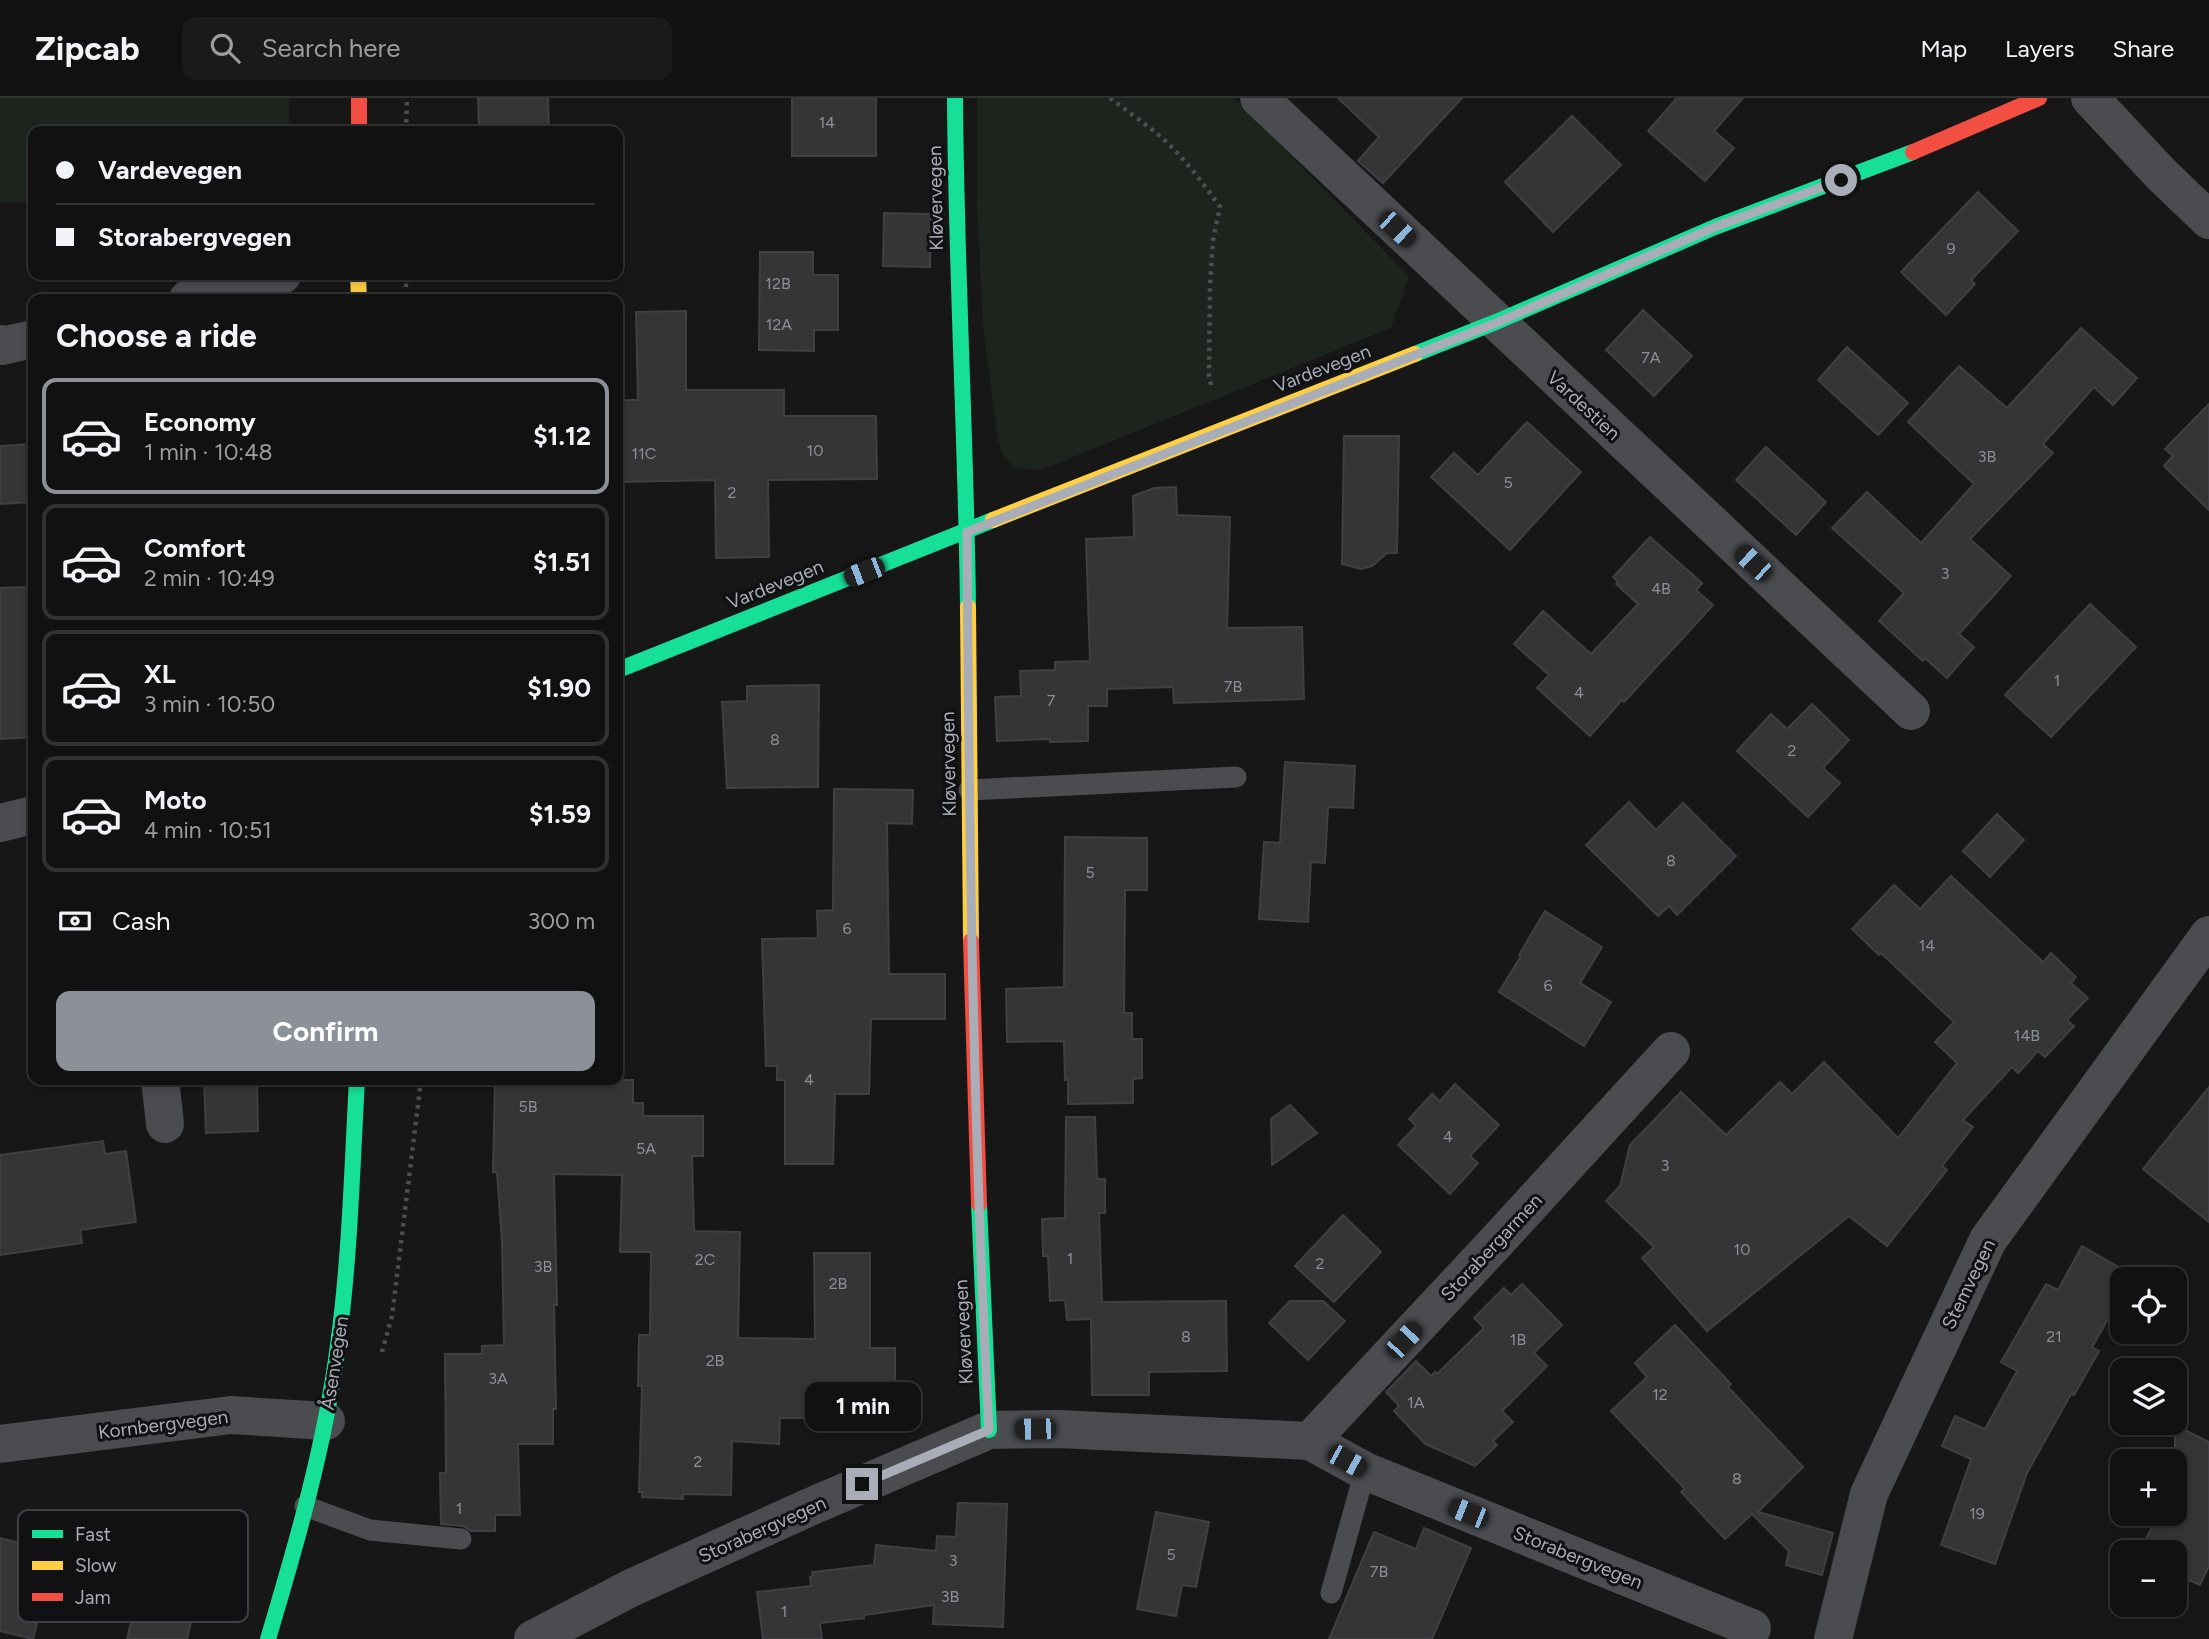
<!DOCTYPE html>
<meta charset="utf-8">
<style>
:root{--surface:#111;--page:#1a1a1a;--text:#f1f3f6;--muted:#9c9d9f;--line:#303131;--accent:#8c9099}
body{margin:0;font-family:Figtree,sans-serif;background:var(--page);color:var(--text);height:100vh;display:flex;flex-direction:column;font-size:26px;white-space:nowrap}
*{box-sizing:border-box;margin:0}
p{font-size:23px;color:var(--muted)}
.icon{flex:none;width:38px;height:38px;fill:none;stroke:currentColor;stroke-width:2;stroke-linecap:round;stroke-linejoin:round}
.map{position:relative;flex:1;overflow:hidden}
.drawer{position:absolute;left:28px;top:196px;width:595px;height:791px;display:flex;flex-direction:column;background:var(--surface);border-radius:14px;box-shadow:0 4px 10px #0003,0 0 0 2px var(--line)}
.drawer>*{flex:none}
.banner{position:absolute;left:28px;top:28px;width:595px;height:154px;border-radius:14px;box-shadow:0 4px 10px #0003,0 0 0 2px var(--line);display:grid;align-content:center;height:154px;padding:0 28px;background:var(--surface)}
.controls{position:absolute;left:2110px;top:1169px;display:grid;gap:14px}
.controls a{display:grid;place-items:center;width:77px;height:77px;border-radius:14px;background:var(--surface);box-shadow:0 4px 10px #0003,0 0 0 2px var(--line);font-size:35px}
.end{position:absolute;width:32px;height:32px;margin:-16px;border:9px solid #a8adb8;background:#111;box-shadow:0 0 0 4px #111}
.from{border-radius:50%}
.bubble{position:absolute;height:49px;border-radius:14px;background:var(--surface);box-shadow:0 4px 10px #0003,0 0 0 2px var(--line);font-size:23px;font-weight:700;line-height:49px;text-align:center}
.car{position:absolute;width:21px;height:42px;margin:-21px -10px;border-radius:9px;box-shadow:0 0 5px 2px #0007;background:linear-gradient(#222 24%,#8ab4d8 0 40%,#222 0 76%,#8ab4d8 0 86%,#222 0)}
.banner b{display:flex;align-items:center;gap:24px;height:66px;font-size:26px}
.banner b+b{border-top:2px solid var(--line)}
.banner i{width:18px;height:18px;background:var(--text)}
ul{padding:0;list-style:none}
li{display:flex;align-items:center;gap:21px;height:116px;margin:0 14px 10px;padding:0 14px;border:4px solid var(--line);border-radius:14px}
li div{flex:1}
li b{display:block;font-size:26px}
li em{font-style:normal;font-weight:700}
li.current{border-color:var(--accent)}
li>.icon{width:63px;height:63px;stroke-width:1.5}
h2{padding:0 28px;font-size:32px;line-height:84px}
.pay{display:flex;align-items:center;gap:18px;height:77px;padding:0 28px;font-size:26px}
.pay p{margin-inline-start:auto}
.cta{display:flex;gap:14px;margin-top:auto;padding:14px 28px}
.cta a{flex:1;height:80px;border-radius:14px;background:var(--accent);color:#fff;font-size:28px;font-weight:700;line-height:80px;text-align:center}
header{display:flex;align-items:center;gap:42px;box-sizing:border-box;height:98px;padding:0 35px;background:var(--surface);border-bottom:2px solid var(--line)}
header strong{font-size:33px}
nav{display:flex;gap:38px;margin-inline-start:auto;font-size:24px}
.search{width:490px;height:63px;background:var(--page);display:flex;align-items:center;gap:18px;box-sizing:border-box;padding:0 24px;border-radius:14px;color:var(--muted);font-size:26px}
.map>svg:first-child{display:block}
.green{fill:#1d241e}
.building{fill:#353536;stroke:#3f4043;stroke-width:2}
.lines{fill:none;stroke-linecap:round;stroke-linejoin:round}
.path{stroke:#4d4e52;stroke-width:4.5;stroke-dasharray:3.5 5;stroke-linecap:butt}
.lane{stroke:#4b4c50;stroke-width:21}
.street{stroke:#4b4c50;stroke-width:38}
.fast{stroke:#16e098;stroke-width:16}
.slow{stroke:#ffcf43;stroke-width:16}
.jam{stroke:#f24e42;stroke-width:16}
.route{stroke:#a8adb8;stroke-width:9}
.labels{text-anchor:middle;stroke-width:6;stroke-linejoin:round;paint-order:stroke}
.number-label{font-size:16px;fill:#8b8f98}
.street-label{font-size:19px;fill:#a8adb8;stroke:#111113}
.key{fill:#111113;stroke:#3e4045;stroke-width:2}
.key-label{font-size:19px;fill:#a8adb8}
</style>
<header>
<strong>Zipcab</strong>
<div class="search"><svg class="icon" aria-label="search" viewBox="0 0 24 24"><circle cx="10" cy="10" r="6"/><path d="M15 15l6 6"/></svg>Search here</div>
<nav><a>Map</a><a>Layers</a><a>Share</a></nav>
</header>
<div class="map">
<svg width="2209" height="1541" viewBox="0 0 2209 1541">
<rect width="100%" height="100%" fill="#171717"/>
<g class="green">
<path d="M 0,0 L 289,0 L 289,33 L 33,33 L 33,105 L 0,104 Z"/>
<path d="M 977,0 L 1234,0 L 1409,178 L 1391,230 L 1041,372 L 1014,370 L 1004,358 L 998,342 L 983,229 L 977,104 Z"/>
</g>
<g class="building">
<path d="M 478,0 L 548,0 L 549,33 L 479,33 Z"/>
<rect x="792" y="0" width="84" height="58"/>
<path d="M 1338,0 L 1462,0 L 1383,85 L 1358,63 L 1379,39 Z"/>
<path d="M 1677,0 L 1743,0 L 1714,33 L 1734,50 L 1705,83 L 1648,33 Z"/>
<path d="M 1572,18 L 1621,67 L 1553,134 L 1505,84 Z"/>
<path d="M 1978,94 L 2018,133 L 1971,182 L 1975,186 L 1946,217 L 1901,174 Z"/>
<path d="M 884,115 L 931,116 L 930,169 L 883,168 Z"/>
<path d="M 760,154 L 813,154 L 813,177 L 838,177 L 838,232 L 814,232 L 814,253 L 759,252 Z"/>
<path d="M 1643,212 L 1692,258 L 1654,298 L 1606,252 Z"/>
<path d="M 686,213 L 686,292 L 784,292 L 784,318 L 876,318 L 877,381 L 768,382 L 769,459 L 716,460 L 715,382 L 619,384 L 618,302 L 638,302 L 636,214 Z"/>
<path d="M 2081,230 L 2137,280 L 2113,307 L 2094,289 L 2043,346 L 2053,355 L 1970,441 L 2011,478 L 1959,536 L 1974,549 L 1947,580 L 1925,560 L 1923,563 L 1879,523 L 1904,495 L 1832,430 L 1867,394 L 1921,445 L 1974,386 L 1908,324 L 1959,268 L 2007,310 Z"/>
<path d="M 1847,249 L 1908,305 L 1878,337 L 1818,282 Z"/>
<path d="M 2209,306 L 2209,412 L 2164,368 L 2173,358 L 2165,351 Z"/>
<path d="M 1527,324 L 1581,374 L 1510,452 L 1431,379 L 1454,355 L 1478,377 Z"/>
<path d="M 1344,338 L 1399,338 L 1397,455 L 1387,455 L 1372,468 L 1361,471 L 1342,466 Z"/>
<path d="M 33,346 L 33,404 L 0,406 L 0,348 Z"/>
<path d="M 1766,349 L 1826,404 L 1796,437 L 1736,382 Z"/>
<path d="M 1176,389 L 1177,417 L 1230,419 L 1227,530 L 1302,529 L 1304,601 L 1174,605 L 1173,589 L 1107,591 L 1107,608 L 1088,608 L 1088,643 L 1050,644 L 1049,641 L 997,643 L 995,599 L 1021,598 L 1020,573 L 1055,572 L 1055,564 L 1090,563 L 1086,441 L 1134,439 L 1133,398 L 1154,390 Z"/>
<path d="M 1650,439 L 1702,485 L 1696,492 L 1713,507 L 1624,604 L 1622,602 L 1590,638 L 1537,590 L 1549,577 L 1514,546 L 1543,513 L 1591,556 L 1638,506 L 1616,486 L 1618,484 L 1613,479 Z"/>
<path d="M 29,489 L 33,639 L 0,641 L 0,490 Z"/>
<path d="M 2090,506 L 2136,549 L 2051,639 L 2005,597 Z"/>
<path d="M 819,587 L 818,689 L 727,690 L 722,604 L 747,603 L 747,588 Z"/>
<path d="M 1812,606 L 1849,642 L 1823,670 L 1840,685 L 1808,719 L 1737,653 L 1771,616 L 1787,631 Z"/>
<path d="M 1285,664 L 1355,668 L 1353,710 L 1328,709 L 1325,765 L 1311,764 L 1308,824 L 1259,821 L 1264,744 L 1280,745 Z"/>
<path d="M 834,691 L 913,692 L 912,726 L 887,725 L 889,876 L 945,876 L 945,921 L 871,921 L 869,996 L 835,996 L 833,1066 L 785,1066 L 785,982 L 777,982 L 777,968 L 766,968 L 762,841 L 818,840 L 817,813 L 833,812 Z"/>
<path d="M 1629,704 L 1656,732 L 1683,705 L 1736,758 L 1677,817 L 1669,808 L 1658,818 L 1586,747 Z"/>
<path d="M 1997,716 L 2024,742 L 1990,779 L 1963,753 Z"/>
<path d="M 1065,739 L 1147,740 L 1147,792 L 1125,792 L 1124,915 L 1132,915 L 1132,941 L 1142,941 L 1142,980 L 1133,981 L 1133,1005 L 1068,1006 L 1068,981 L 1065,982 L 1064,943 L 1007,944 L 1006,891 L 1064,889 Z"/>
<path d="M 1951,778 L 2043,864 L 2051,855 L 2076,879 L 2071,885 L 2088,900 L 2067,922 L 2074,928 L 2045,959 L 2038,953 L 2018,975 L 2012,969 L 1963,1022 L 1973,1029 L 1942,1068 L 1947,1072 L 1887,1148 L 1849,1118 L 1707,1233 L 1642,1160 L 1654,1149 L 1606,1103 L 1620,1088 L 1630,1047 L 1681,994 L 1726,1037 L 1780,984 L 1792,996 L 1824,964 L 1898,1040 L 1957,965 L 1935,944 L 1954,924 L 1881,855 L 1879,857 L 1852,831 L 1894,787 L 1920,811 Z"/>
<path d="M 1545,813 L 1602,849 L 1580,885 L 1611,904 L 1584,948 L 1499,894 L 1521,858 L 1519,857 Z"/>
<path d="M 204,982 L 257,982 L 258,1033 L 206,1035 Z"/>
<path d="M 495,982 L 633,982 L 633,1005 L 643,1005 L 643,1018 L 703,1018 L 703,1058 L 692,1058 L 694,1133 L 740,1134 L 738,1240 L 815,1241 L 814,1155 L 870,1155 L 870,1250 L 895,1250 L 895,1299 L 879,1299 L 879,1320 L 780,1320 L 779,1346 L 732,1343 L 731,1397 L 683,1396 L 683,1401 L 642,1399 L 642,1394 L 639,1394 L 642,1288 L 638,1288 L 639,1237 L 650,1237 L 651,1154 L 620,1154 L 622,1077 L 554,1076 L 557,1207 L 554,1207 L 556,1311 L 553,1311 L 553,1346 L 518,1346 L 520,1417 L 495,1417 L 495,1433 L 471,1433 L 463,1428 L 441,1426 L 440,1375 L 446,1375 L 445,1256 L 482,1256 L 482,1248 L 504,1247 L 502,1143 L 497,1074 L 493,1074 Z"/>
<path d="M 1455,986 L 1499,1027 L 1470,1058 L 1478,1065 L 1450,1096 L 1398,1047 L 1416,1028 L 1409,1021 L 1432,996 L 1440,1003 Z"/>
<path d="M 2209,989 L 2209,1124 L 2143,1071 Z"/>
<path d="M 1290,1007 L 1317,1035 L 1272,1067 L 1271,1021 Z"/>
<path d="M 1066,1019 L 1095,1019 L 1097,1081 L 1105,1081 L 1105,1115 L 1099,1115 L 1102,1204 L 1226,1203 L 1227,1273 L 1149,1274 L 1149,1297 L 1092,1297 L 1091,1221 L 1067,1222 L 1065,1202 L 1050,1203 L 1048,1158 L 1043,1158 L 1042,1121 L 1065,1120 Z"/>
<path d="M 103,1043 L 105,1056 L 126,1053 L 136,1124 L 80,1132 L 82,1145 L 0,1157 L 0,1057 Z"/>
<path d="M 1343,1117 L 1381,1154 L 1334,1204 L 1295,1168 Z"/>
<path d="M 2082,1148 L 2129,1175 L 2127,1178 L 2131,1180 L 2123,1181 L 2123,1195 L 2092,1249 L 2099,1253 L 2074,1297 L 2071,1296 L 2027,1375 L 1995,1466 L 1941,1447 L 1971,1361 L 1942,1348 L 1955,1318 L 1985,1331 L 2017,1273 L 2001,1264 L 2046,1186 L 2058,1192 Z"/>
<path d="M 1522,1186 L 1562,1227 L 1534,1255 L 1547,1268 L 1502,1313 L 1513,1324 L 1493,1343 L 1497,1347 L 1475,1368 L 1425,1346 L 1394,1313 L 1399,1308 L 1386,1294 L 1416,1263 L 1431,1278 L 1435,1274 L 1437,1276 L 1484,1230 L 1474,1220 L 1504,1190 L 1511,1197 Z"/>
<path d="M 1290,1203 L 1323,1203 L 1345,1223 L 1308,1262 L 1269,1225 Z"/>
<path d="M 1675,1227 L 1731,1286 L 1728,1289 L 1803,1369 L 1758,1414 L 1833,1435 L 1822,1477 L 1786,1467 L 1789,1453 L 1752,1416 L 1725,1441 L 1681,1394 L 1685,1391 L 1611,1313 L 1647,1279 L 1635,1265 Z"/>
<path d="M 2175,1327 L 2209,1344 L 2209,1468 L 2200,1487 L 2175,1476 L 2175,1454 L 2140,1454 L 2158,1416 L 2175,1416 Z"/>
<path d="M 958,1405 L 1007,1406 L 1003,1529 L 933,1526 L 934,1507 L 864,1517 L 864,1520 L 820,1525 L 822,1541 L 763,1541 L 757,1494 L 811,1488 L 810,1479 L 813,1478 L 812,1474 L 874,1467 L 876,1447 L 936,1453 L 937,1438 L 956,1439 Z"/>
<path d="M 1156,1414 L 1209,1424 L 1196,1489 L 1182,1487 L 1176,1518 L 1137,1511 Z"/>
<path d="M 1424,1430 L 1471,1450 L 1432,1541 L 1329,1541 L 1374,1434 L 1416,1451 Z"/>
<path d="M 0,1440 L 73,1459 L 63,1500 L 45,1495 L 33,1541 L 0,1533 Z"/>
<path d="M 141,1483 L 197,1497 L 187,1541 L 127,1541 Z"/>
</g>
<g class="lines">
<g class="path">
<path d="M 1110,0 C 1123,10 1137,20 1150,30 C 1177,50 1200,81 1220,109 L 1213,142 L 1210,186 L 1209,277 L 1212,291"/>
<path d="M 406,33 L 407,0"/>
<path d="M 406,177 L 406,201"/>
<path d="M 382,1254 L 392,1218 L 421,982"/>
</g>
<g class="lane">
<path d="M 969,692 L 1236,679"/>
<path d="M 305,1408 L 370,1432 L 461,1441"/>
<path d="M 1331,1495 L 1365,1373"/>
</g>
<g class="street">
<path d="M 1259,0 L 1911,613"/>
<path d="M 2090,0 L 2161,76 L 2209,122"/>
<path d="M 188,201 L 282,177"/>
<path d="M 0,246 L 2,248 L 33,241"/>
<path d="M 0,725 L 33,717"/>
<path d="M 160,982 L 165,1026"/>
<path d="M 1310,1343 L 1498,1142 L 1671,953"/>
<path d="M 0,1346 L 231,1317 L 326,1323"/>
<path d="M 533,1541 L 631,1490 L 812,1408 L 989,1332 L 1058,1331 L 1310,1343 L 1365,1373 L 1752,1530"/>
<path d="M 1833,1541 L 1869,1396 L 1988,1142 L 2209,837"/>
</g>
<g class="fast">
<path d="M 955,0 C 956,170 966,339 968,509"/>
<path d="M 1415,256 L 1496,224 L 1715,129 L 1913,54"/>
<path d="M 618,572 L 993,422"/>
<path d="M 979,1106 L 989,1332"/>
<path d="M 268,1541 C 297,1444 325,1347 338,1247 C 350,1159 352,1070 357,982"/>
</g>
<g class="slow">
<path d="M 358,177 L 359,201"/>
<path d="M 993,422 L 1415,256"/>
<path d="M 968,509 L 971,843"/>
</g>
<g class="jam">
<path d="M 359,0 L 359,33"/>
<path d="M 1913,54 L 2039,0"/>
<path d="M 971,843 L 979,1106"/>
</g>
</g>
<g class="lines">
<path class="route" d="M 862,1386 L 989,1332 C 973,1033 969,733 967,434 L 1496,225 L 1715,129 L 1841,82"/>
</g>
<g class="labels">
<g class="number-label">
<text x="827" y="30">14</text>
<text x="1951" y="156">9</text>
<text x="778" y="191">12B</text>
<text x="779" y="232">12A</text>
<text x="1651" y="265">7A</text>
<text x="815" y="358">10</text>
<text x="644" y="361">11C</text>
<text x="1987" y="364">3B</text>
<text x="1508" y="390">5</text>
<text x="732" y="400">2</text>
<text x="1945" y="481">3</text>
<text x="1661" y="496">4B</text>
<text x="2057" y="588">1</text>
<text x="1233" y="594">7B</text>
<text x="1579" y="600">4</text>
<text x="1051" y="608">7</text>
<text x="775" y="647">8</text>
<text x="1792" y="658">2</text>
<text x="1671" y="768">8</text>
<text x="1090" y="780">5</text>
<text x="847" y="836">6</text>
<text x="1927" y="853">14</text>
<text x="1548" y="893">6</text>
<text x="2027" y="943">14B</text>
<text x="809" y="987">4</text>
<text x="528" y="1014">5B</text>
<text x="1448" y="1044">4</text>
<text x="646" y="1056">5A</text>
<text x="1665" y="1073">3</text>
<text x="1742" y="1157">10</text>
<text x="1070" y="1166">1</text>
<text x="705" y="1167">2C</text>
<text x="1320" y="1171">2</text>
<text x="543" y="1174">3B</text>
<text x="838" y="1191">2B</text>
<text x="1186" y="1244">8</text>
<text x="2054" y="1244">21</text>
<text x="1518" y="1247">1B</text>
<text x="715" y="1268">2B</text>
<text x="498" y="1286">3A</text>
<text x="1660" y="1302">12</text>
<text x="1416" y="1310">1A</text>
<text x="698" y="1369">2</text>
<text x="1737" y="1386">8</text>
<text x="459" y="1416">1</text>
<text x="1977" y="1421">19</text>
<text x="1171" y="1462">5</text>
<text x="953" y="1468">3</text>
<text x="1379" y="1479">7B</text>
<text x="950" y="1504">3B</text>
<text x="784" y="1519">1</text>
</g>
<g class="street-label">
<text transform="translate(935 100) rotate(-91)" y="7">Kløvervegen</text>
<text transform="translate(1322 270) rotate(-21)" y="7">Vardevegen</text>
<text transform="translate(1584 307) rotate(43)" y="7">Vardestien</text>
<text transform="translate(775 486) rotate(-22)" y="7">Vardevegen</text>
<text transform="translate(948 666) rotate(-91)" y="7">Kløvervegen</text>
<text transform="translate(1491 1149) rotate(-47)" y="7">Storabergarmen</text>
<text transform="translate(1968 1186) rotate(-64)" y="7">Stemvegen</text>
<text transform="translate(963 1234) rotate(-93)" y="7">Kløvervegen</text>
<text transform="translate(334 1265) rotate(-81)" y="7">Åsenvegen</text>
<text transform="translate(163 1326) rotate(-7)" y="7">Kornbergvegen</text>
<text transform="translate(762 1431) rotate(-24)" y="7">Storabergvegen</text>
<text transform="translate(1578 1459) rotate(22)" y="7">Storabergvegen</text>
</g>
</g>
<rect x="18" y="1412" width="230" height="112" rx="10" class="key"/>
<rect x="32" y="1432" width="31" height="8" fill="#16e098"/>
<rect x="32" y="1463" width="31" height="9" fill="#ffcf43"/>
<rect x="32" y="1495" width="31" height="8" fill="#f24e42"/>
<g class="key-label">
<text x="75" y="1443">Fast</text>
<text x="75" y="1474">Slow</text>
<text x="75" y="1506">Jam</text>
</g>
</svg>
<div class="controls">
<a><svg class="icon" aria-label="locate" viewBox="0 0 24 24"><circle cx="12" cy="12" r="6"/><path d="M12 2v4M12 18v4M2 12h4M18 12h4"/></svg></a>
<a><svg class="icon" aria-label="layers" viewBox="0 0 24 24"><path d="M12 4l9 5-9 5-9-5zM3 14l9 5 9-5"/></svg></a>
<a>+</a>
<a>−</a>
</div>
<i class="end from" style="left:1841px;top:82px"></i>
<i class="end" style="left:862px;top:1386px"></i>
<div class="bubble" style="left:805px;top:1284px;width:116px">1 min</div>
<i class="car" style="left:1397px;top:131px;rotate:133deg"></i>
<i class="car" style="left:1753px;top:465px;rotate:313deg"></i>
<i class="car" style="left:864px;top:474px;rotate:249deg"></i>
<i class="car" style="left:1404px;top:1242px;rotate:43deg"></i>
<i class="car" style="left:1035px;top:1331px;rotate:269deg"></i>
<i class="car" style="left:1347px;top:1363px;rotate:119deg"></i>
<i class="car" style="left:1468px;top:1415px;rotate:292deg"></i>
<div class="banner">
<b><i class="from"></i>Vardevegen</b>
<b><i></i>Storabergvegen</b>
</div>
<section class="drawer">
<h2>Choose a ride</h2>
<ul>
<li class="current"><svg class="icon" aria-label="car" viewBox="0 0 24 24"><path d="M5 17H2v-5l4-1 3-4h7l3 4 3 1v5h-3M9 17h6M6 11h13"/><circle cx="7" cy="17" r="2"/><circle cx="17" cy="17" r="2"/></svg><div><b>Economy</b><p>1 min · 10:48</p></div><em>$1.12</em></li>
<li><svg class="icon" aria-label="car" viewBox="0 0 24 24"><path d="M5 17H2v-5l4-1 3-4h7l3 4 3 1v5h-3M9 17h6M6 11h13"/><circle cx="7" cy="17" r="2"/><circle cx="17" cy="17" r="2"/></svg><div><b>Comfort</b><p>2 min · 10:49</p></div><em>$1.51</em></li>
<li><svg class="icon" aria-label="car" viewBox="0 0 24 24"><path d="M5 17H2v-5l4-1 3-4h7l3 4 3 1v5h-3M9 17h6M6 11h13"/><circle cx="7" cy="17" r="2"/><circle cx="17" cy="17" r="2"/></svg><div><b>XL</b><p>3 min · 10:50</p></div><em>$1.90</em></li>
<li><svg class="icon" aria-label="car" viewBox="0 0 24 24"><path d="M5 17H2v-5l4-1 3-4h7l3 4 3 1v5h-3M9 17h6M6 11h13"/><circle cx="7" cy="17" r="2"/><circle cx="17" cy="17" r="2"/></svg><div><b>Moto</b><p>4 min · 10:51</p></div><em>$1.59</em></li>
</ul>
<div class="pay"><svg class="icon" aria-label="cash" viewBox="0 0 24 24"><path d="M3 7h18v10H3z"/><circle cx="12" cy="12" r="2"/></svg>Cash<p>300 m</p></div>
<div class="cta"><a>Confirm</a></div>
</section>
</div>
